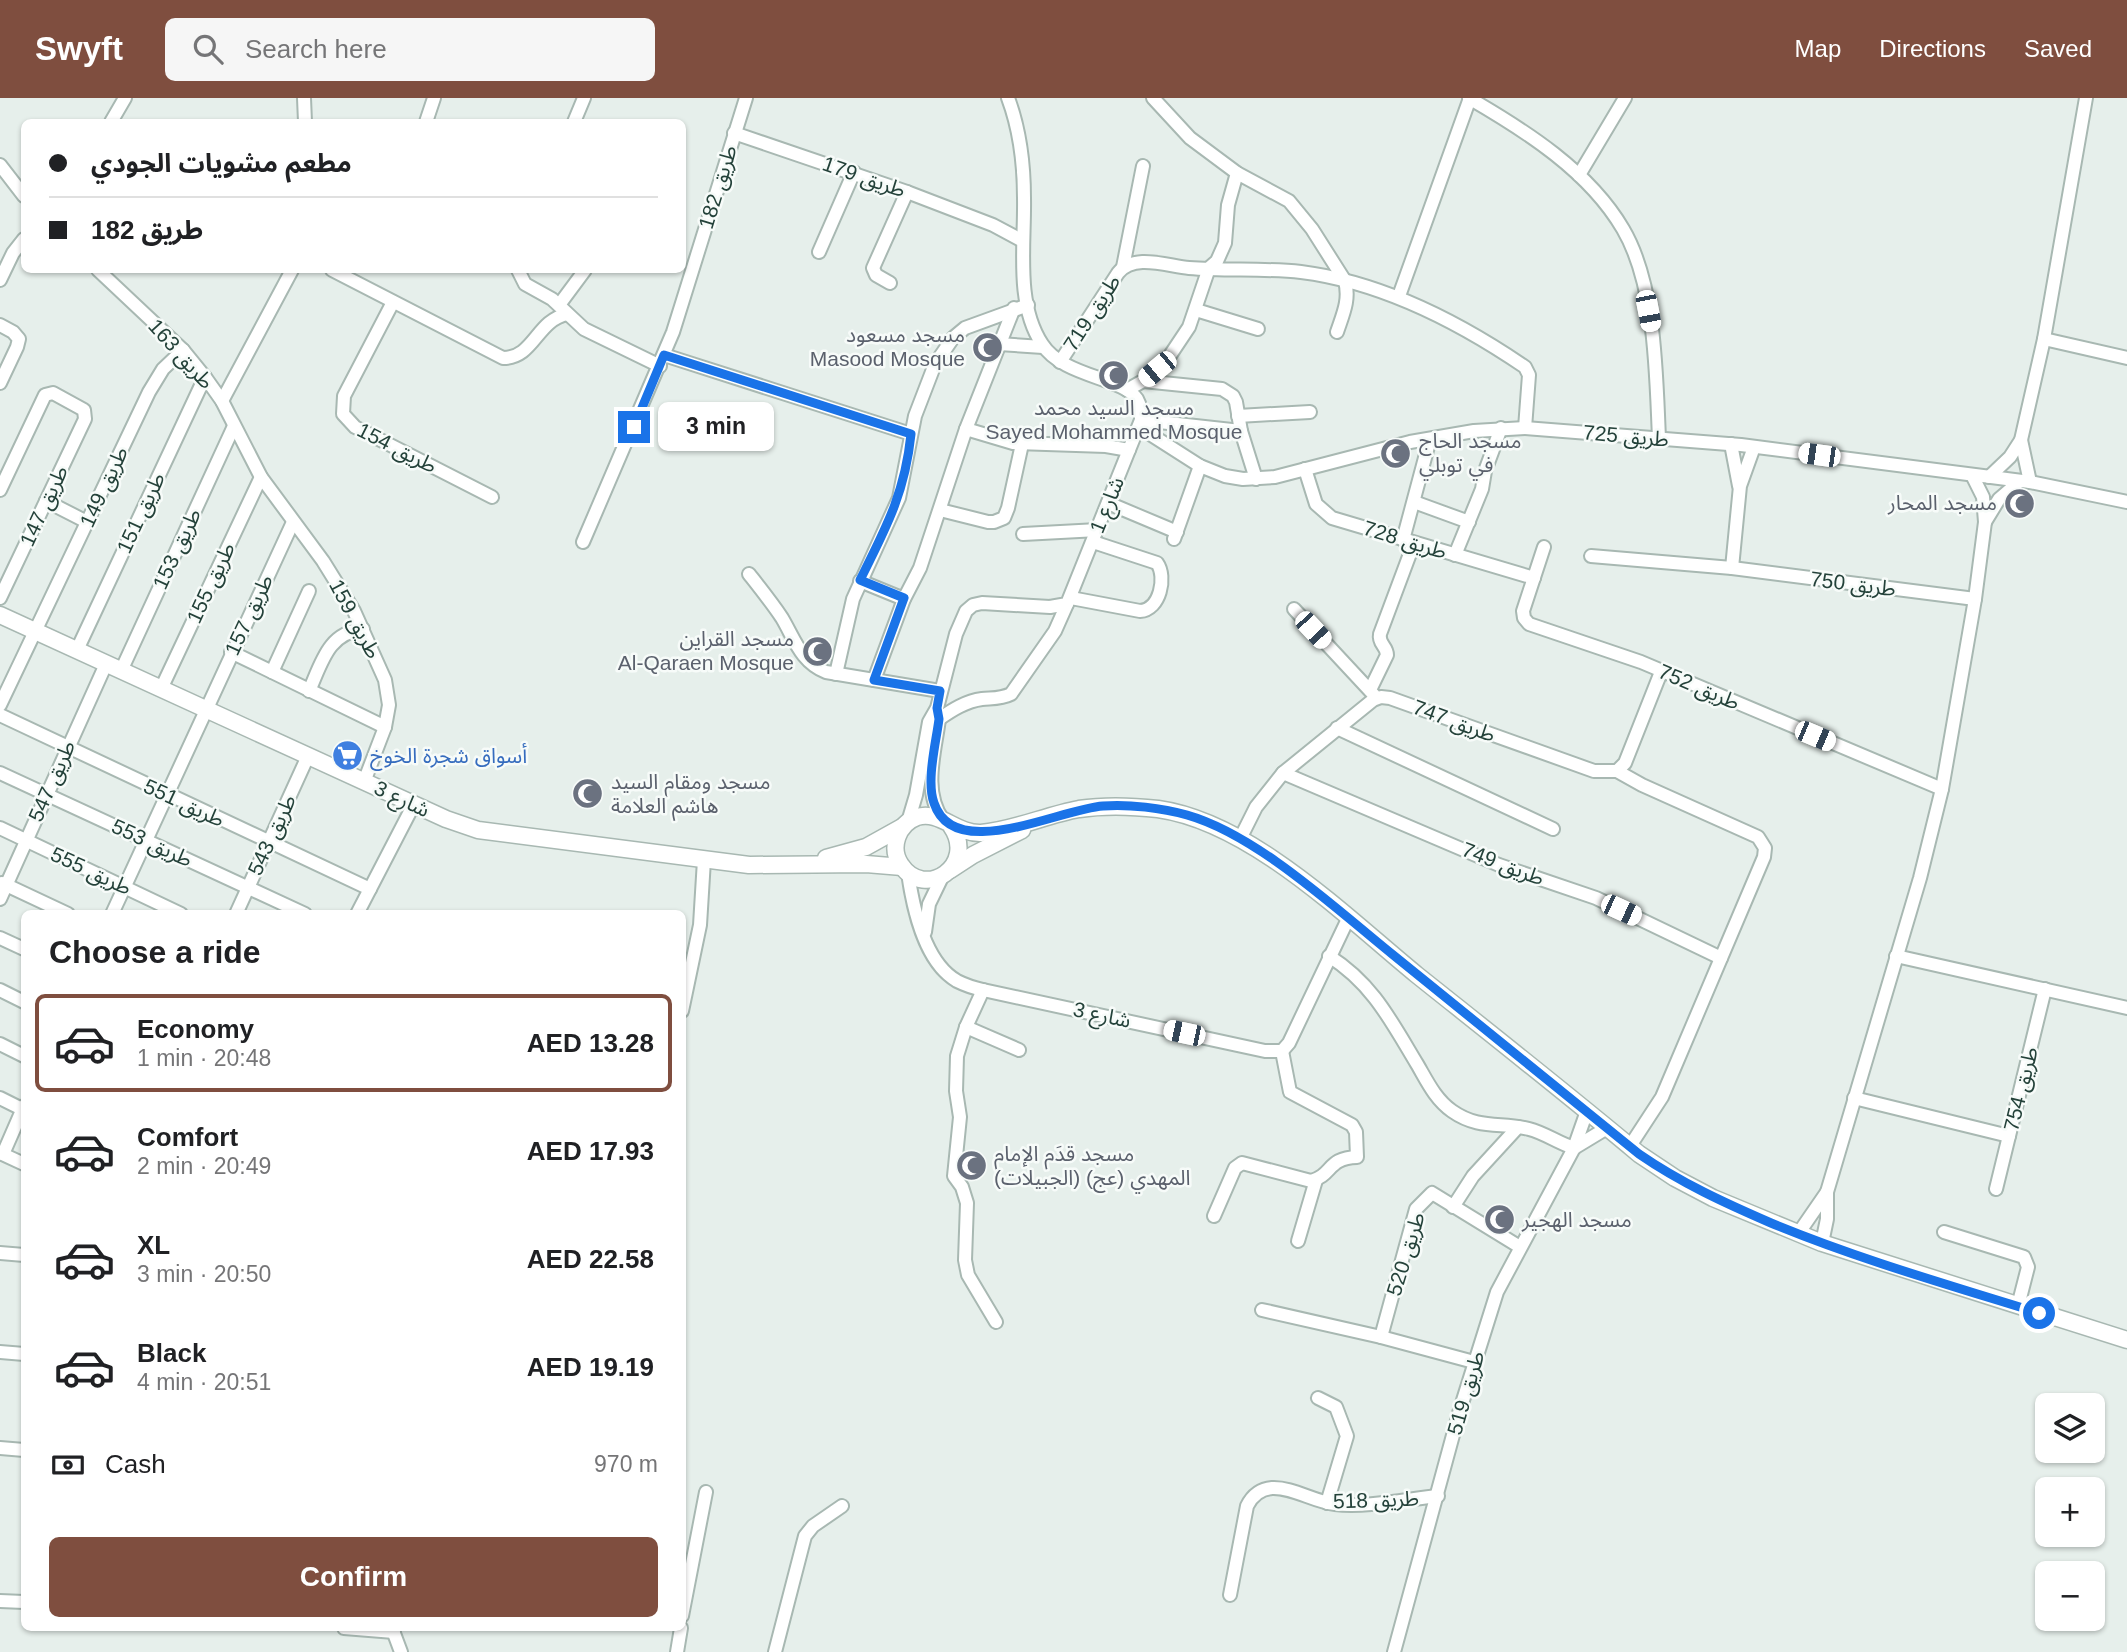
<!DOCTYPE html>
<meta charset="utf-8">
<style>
:root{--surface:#fff;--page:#f6f6f6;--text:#202124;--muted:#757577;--line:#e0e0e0;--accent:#7f4e3f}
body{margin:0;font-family:Arial,"Noto Sans Arabic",sans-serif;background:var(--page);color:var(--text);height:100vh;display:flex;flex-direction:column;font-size:26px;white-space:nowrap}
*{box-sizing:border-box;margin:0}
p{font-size:23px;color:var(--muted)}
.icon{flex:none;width:38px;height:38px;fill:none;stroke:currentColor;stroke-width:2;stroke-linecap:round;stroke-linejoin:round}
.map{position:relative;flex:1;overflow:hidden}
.panel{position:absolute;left:21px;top:812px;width:665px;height:721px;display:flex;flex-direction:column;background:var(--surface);border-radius:10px;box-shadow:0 2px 5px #0004}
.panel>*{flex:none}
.top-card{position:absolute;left:21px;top:21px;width:665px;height:154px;border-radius:10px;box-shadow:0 2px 5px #0004;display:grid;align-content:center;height:154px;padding:0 28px;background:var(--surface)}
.controls{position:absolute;left:2035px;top:1295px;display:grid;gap:14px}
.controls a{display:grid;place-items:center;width:70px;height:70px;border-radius:10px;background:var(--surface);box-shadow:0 2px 5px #0004;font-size:35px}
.end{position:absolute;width:32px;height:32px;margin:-16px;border:9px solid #1a73e8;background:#fff;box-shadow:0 0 0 4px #fff}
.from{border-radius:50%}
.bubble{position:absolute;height:49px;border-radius:10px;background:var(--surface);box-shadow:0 2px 5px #0004;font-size:23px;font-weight:700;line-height:49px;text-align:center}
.car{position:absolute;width:21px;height:42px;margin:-21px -10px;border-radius:9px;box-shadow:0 0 5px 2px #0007;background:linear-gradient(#fff 24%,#345 0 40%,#fff 0 76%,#345 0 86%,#fff 0)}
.top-card b{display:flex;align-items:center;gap:24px;height:66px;font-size:26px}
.top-card b+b{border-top:2px solid var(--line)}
.top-card i{width:18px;height:18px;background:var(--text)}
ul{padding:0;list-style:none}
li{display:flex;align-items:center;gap:21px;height:98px;margin:0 14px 10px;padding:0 14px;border:4px solid transparent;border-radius:10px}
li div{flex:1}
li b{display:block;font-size:26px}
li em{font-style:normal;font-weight:700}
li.current{border-color:var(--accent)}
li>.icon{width:63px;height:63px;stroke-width:1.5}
h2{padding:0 28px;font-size:32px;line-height:84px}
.pay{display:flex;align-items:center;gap:18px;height:77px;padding:0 28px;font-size:26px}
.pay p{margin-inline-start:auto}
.cta{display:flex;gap:14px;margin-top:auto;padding:14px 28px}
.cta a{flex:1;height:80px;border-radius:10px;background:var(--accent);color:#fff;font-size:28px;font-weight:700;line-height:80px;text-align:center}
header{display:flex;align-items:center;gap:42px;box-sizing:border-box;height:98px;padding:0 35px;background:var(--accent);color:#fff}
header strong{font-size:33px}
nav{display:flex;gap:38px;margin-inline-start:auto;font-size:24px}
.search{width:490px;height:63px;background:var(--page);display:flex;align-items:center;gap:18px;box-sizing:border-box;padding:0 24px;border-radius:10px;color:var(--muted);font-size:26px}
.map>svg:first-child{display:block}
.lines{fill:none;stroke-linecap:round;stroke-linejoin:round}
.minor-casing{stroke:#a8b8b2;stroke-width:16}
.tertiary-casing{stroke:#a8b8b2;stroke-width:19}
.minor{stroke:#fff;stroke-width:12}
.tertiary{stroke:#fff;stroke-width:16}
.route{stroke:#1a73e8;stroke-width:9}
.labels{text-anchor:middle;stroke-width:5;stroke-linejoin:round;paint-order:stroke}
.street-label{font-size:21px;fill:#24423a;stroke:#f7fbf9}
.worship-label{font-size:21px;fill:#5b616d;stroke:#f7fbf9;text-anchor:start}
.shop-label{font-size:21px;fill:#366cbe;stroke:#f7fbf9;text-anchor:start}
</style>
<header>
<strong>Swyft</strong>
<div class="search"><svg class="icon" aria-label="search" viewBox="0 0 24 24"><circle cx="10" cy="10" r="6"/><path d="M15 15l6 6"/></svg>Search here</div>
<nav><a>Map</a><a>Directions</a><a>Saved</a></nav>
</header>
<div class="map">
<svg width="2127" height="1554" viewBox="0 0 2127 1554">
<rect width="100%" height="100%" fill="#e6efeb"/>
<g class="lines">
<defs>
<g id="minor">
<path d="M 304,0 L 305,24"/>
<path d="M 1153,0 L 1190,40 L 1237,75 L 1289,103 L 1312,131 L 1345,183 C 1350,202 1343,216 1337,234"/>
<path d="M 1469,0 C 1526,33 1589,73 1623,131 C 1656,187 1656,277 1659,340"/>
<path d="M 111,24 L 125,0"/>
<path d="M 426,24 L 434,0"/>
<path d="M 574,24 L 584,0"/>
<path d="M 734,35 L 907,94 L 993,127 L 1023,143"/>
<path d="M 0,67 L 24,98"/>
<path d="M 1579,77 L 1625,0"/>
<path d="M 819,154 L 854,74"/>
<path d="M 1123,169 L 1143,68"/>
<path d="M 98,172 L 183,252 L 205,279 L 222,303 L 261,379 L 323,463 L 354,513 L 385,582 L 389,607 L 385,629 L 364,684"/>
<path d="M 332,172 L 503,260 C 534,260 536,223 567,216"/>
<path d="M 518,172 L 525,186 L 552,201 L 584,231 L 660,268"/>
<path d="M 0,182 L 13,155 L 24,141"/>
<path d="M 890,185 L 876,177 L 873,170 L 907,94"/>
<path d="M 1399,198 L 1470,0"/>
<path d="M 393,204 L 344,298 L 343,316 L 355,329 L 492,399"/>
<path d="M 559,207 L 585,172"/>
<path d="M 1196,212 L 1258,231"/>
<path d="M 0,227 L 13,234 L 19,241 L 17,249 L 0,285"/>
<path d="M 2044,241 L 2127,260"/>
<path d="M 999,246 L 1043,249"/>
<path d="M 664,257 L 911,336"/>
<path d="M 1060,264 L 1118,175 C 1134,155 1167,168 1189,170 C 1226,173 1264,170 1301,174 C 1381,184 1459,224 1525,269 L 1529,277 L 1525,330"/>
<path d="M 1143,283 L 1222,291 L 1233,298 L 1236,304 L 1241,333 L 1256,381"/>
<path d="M 1127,292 L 1143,283 L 1169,259 L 1189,229 L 1209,170 L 1217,163 L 1225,145 L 1228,107 L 1237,75"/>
<path d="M 222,303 L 292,172"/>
<path d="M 1238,318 L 1310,314"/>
<path d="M 1141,322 L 1241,333"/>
<path d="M 1139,329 L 1200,368 L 1225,378 L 1243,381 L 1275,379 L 1410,344 L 1474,333 L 1525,330 L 1741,347 L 2030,384 L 2127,404"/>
<path d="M 966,331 L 1013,345 L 1106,348 L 1129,352"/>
<path d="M 2021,342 L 2030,384"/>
<path d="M 1731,346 L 1739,388"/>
<path d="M 1305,371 L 1316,406 L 1332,420 L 1534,480"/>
<path d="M 1989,379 L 2010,359 L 2021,342 L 2044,241 L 2086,0"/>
<path d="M 0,392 L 45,297 L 53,295 L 84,312 L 85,321 L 0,500"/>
<path d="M 46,403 L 87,424"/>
<path d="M 1414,404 L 1469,424"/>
<path d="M 1108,405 L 1177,434"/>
<path d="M 940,412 L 988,424 L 994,424 L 1004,420 L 1008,410 L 1022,346"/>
<path d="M 1985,424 L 1999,401 L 2020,383"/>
<path d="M 1023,436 L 1098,432"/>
<path d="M 1174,441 L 1200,368"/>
<path d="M 1403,442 L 1430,341"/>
<path d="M 583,444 L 673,234 L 746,0"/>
<path d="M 1544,449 L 1523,513 L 1524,520 L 1529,526 L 1641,564 L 1942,691"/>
<path d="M 1455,457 L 1482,391 L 1485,373 L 1501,330"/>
<path d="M 1591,458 L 1732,470 L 1975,501"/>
<path d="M 1732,470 L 1740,388 L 1754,349"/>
<path d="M 749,476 C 760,490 772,505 782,520 C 795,542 801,564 826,574 L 940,593"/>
<path d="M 860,483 L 904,501"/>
<path d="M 1071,500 L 1140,513 C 1160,512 1167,479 1157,465 L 1093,444"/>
<path d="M 1294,511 L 1374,597"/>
<path d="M 77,552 L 205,279"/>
<path d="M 231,554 L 385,629"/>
<path d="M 121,573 L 234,328"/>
<path d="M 272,574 L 309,493"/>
<path d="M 836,576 L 853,501 L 899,400 L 915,318 L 935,266 L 953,240 L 965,230 L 1028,207"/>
<path d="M 874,582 L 904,501 L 920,470 L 966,331 L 1014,210"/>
<path d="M 161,591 L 261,379"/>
<path d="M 1370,592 L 1387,557 C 1387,548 1378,546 1380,536 L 1414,445"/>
<path d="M 309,593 C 322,564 328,535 363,531"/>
<path d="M 0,607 L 149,294 L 163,271 L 183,252"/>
<path d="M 938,614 L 939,621 C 935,654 922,693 943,722"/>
<path d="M 0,617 L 370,791"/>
<path d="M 939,621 C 952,612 966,603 982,601 C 992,600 1001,601 1011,596 L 1055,533 L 1067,506"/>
<path d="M 1337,630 L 1553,731"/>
<path d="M 1617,673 L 1642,687 L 1758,739 L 1765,750 L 1764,759 L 1662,999 L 1630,1048"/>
<path d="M 0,675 L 305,816"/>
<path d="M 1283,675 L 1499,767 L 1596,800 L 1721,860"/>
<path d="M 908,724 L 916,697 L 929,624 L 937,610 L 956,536 L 966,513 L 973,507 L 982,505 L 1050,509 L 1067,506 L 1141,322 C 1141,314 1141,308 1137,301 C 1122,279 1063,279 1042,246 C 1015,205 1025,146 1024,100 C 1024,65 1020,32 1008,0"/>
<path d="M 0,730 L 181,816"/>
<path d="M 1240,741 L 1256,709 L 1283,675 L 1373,602 L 1381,599 L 1390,600 L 1594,673 L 1617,673 L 1625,665 L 1661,574"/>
<path d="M 908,775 C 913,810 924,864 957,883 C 965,887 974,890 983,892 L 1265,953 L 1282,953 L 1289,945 L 1348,821"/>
<path d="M 2,785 L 68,816"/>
<path d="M 0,801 L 106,566"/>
<path d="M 112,816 L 293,424"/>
<path d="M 236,816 L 308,658"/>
<path d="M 357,816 L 414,706"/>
<path d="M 925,834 L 929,806 L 943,777"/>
<path d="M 0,840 L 24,851"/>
<path d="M 1329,858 C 1373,886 1391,923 1417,966 C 1427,983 1435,1001 1452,1013 C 1479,1032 1501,1024 1529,1031 C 1545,1035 1558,1045 1574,1050"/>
<path d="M 1896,858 L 2127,910"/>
<path d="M 0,892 L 24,904"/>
<path d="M 983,892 L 966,929 L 957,958 L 956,993 L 960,1019 L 954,1078 L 962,1089 L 967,1105 L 965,1162 L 968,1177 L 996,1224"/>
<path d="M 682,913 L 700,827 L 704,762"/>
<path d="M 966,929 L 1019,952"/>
<path d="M 0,946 L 24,958"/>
<path d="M 0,1000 L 24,1012"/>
<path d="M 1854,1000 L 2009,1038"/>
<path d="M 1574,1050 L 1607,1030"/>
<path d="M 0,1055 L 24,1066"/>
<path d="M 3,1056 L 24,1008"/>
<path d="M 1996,1091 L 2045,891"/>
<path d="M 1453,1109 L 1473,1078 L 1518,1029"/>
<path d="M 1214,1118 L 1235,1070 L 1242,1065 L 1311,1083 C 1333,1077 1327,1060 1357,1059 L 1356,1034 L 1352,1027 L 1290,994 L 1282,953"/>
<path d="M 1944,1134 L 2024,1159 L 2028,1169 L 2018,1208"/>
<path d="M 1798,1136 L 1827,1094"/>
<path d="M 1298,1143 L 1316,1082"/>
<path d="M 1822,1145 L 1827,1121 L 1827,1094 L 1920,780 L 1942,691 L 1975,501 L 1985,424 L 1983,399 L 1972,377"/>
<path d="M 0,1155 L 24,1157"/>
<path d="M 1262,1212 L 1381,1239 L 1474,1264"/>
<path d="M 1381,1239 L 1416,1111 L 1432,1095 L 1520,1149"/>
<path d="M 0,1254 L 24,1256"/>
<path d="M 1318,1300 L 1336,1309 L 1347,1338 L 1327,1405"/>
<path d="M 0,1350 L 24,1352"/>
<path d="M 1230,1497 L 1247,1408 C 1252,1398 1260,1391 1272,1390 C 1293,1389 1314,1404 1335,1406 C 1364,1410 1408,1401 1438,1398"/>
<path d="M 0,1503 L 24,1504"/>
<path d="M 682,1518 L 706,1394"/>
<path d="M 344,1530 L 394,1534"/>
<path d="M 392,1530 L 401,1554"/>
<path d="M 677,1554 L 681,1530"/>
<path d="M 775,1554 L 805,1438 L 813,1428 L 842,1408"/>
<path d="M 1394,1554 L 1459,1315 L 1497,1194 L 1574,1050 L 1587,1013"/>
</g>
<g id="tertiary">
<path d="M 0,517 L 446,721 L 478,732 L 749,767 L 866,766 L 902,769"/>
<path d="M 951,728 C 978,767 925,803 901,767 C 889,750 898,726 917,719 C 940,712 956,736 981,735 C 1015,732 1046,717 1079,711 C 1105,707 1132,708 1158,711 C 1251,724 1346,819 1417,877 C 1491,936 1566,995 1639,1056 L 1675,1080 L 1713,1100 L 1822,1145 L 2127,1242"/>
<path d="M 826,760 L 866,749 L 902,729"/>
<path d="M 950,772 L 973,757 L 1022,732"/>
</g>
</defs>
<use href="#minor" class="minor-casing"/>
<use href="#tertiary" class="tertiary-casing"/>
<use href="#minor" class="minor"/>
<use href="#tertiary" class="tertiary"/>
</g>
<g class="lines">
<path class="route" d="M 634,329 L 664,257 L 911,336 C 905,395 886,430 860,482 L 904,500 L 874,582 L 940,593 L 937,610 L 939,621 C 936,645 926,683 934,705 C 954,766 1059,711 1103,708 C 1129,706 1162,710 1187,717 C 1257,737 1335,810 1392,856 C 1474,923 1557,989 1639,1056 C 1681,1085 1725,1105 1771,1125 C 1858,1161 1949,1187 2039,1215"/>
</g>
<defs>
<symbol id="mosque-disc" viewBox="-11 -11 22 22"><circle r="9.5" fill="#6b7280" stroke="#f7fbf9"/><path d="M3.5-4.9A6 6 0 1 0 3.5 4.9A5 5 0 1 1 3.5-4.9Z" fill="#fff"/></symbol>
<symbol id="supermarket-disc" viewBox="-11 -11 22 22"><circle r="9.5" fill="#3f7fe0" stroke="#f7fbf9"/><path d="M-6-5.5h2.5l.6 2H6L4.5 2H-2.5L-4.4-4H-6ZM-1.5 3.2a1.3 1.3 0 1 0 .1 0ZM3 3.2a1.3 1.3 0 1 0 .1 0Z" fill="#fff"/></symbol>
</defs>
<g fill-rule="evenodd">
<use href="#mosque-disc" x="970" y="232" width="35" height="35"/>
<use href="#mosque-disc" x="1096" y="260" width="35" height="35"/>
<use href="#mosque-disc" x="1378" y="338" width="35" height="35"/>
<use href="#mosque-disc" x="2002" y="388" width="35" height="35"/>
<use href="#mosque-disc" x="800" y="536" width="35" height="35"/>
<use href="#supermarket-disc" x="330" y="640" width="35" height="35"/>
<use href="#mosque-disc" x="570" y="678" width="35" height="35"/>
<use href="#mosque-disc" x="954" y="1050" width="35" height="35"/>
<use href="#mosque-disc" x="1482" y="1104" width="35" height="35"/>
</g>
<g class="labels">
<g class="street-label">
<text transform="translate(864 79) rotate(19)" y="7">طريق 179</text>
<text transform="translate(718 89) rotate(-73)" y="7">طريق 182</text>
<text transform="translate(1092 215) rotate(-57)" y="7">طريق 719</text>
<text transform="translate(181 256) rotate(48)" y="7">طريق 163</text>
<text transform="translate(1626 338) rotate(5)" y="7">طريق 725</text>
<text transform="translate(397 350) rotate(27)" y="7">طريق 154</text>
<text transform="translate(104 389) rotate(-65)" y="7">طريق 149</text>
<text transform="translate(1107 407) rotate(-68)" y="7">شارع 1</text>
<text transform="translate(44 408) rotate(-65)" y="7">طريق 147</text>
<text transform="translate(141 415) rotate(-65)" y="7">طريق 151</text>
<text transform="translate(1405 442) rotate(17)" y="7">طريق 728</text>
<text transform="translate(177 451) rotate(-65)" y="7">طريق 153</text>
<text transform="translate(211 485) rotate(-65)" y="7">طريق 155</text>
<text transform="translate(1853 486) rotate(7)" y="7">طريق 750</text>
<text transform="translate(249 517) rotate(-65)" y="7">طريق 157</text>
<text transform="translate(355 521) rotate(62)" y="7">طريق 159</text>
<text transform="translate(1699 589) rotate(23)" y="7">طريق 752</text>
<text transform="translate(1454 623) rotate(20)" y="7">طريق 747</text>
<text transform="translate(52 683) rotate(-66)" y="7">طريق 547</text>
<text transform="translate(402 701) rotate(25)" y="7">شارع 3</text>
<text transform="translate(184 705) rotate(25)" y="7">طريق 551</text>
<text transform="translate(272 737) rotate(-65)" y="7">طريق 543</text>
<text transform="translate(152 745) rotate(25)" y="7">طريق 553</text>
<text transform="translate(1503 766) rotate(21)" y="7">طريق 749</text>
<text transform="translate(91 773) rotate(25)" y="7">طريق 555</text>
<text transform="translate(1102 917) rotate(12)" y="7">شارع 3</text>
<text transform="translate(2021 991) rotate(-76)" y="7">طريق 754</text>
<text transform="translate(1406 1156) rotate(-73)" y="7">طريق 520</text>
<text transform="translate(1466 1295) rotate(-74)" y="7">طريق 519</text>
<text transform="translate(1376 1402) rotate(-2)" y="7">طريق 518</text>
</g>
<g class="worship-label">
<text x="965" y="244" text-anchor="end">مسجد مسعود<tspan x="965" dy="24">Masood Mosque</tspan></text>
<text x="1114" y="317" text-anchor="middle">مسجد السيد محمد<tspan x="1114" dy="24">Sayed Mohammed Mosque</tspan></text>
<text x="1419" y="350">مسجد الحاج<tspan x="1419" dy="24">في توبلي</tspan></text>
<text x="1997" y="412" text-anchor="end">مسجد المحار</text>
<text x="794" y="548" text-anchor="end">مسجد القراين<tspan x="794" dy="24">Al-Qaraen Mosque</tspan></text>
<text x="611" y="691">مسجد ومقام السيد<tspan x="611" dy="24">هاشم العلامة</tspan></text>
<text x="994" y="1063">مسجد قدَم الإمام<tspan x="994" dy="24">المهدي (عج) (الجبيلات)</tspan></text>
<text x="1522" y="1129">مسجد الهجير</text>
</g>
<g class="shop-label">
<text x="370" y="665">أسواق شجرة الخوخ</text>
</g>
</g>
</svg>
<div class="controls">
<a><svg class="icon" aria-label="layers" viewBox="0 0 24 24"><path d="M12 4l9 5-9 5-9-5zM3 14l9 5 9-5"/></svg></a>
<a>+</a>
<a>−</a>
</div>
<i class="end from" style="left:2039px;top:1215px"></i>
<i class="end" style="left:634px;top:329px"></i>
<div class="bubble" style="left:658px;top:304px;width:116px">3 min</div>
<i class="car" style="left:1648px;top:213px;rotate:169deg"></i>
<i class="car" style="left:1157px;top:271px;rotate:230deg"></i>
<i class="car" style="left:1819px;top:357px;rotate:278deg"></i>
<i class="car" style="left:1313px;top:532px;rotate:137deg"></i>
<i class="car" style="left:1815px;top:638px;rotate:113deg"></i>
<i class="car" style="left:1621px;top:812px;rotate:115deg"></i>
<i class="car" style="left:1184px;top:935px;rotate:282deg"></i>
<div class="top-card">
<b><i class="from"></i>مطعم مشويات الجودي</b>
<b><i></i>طريق 182</b>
</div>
<section class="panel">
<h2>Choose a ride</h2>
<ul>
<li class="current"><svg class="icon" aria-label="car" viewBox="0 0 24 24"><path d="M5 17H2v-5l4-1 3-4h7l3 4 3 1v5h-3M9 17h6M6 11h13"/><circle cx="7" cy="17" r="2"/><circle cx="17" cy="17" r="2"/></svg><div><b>Economy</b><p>1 min · 20:48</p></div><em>AED 13.28</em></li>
<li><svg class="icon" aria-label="car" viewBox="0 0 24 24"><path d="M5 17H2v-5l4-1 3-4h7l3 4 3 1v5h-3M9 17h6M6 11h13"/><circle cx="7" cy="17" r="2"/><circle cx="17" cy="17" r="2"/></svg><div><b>Comfort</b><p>2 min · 20:49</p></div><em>AED 17.93</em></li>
<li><svg class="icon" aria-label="car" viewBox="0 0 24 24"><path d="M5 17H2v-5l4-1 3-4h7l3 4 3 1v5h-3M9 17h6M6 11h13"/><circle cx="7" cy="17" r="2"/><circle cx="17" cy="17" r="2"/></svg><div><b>XL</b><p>3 min · 20:50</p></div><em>AED 22.58</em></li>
<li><svg class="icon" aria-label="car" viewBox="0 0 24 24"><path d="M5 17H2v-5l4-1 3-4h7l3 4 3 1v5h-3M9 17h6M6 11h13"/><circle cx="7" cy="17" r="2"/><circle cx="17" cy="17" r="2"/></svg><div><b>Black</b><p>4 min · 20:51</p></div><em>AED 19.19</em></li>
</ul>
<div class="pay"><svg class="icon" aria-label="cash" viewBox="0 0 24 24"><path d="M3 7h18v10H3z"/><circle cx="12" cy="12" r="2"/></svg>Cash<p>970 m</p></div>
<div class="cta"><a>Confirm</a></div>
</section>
</div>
